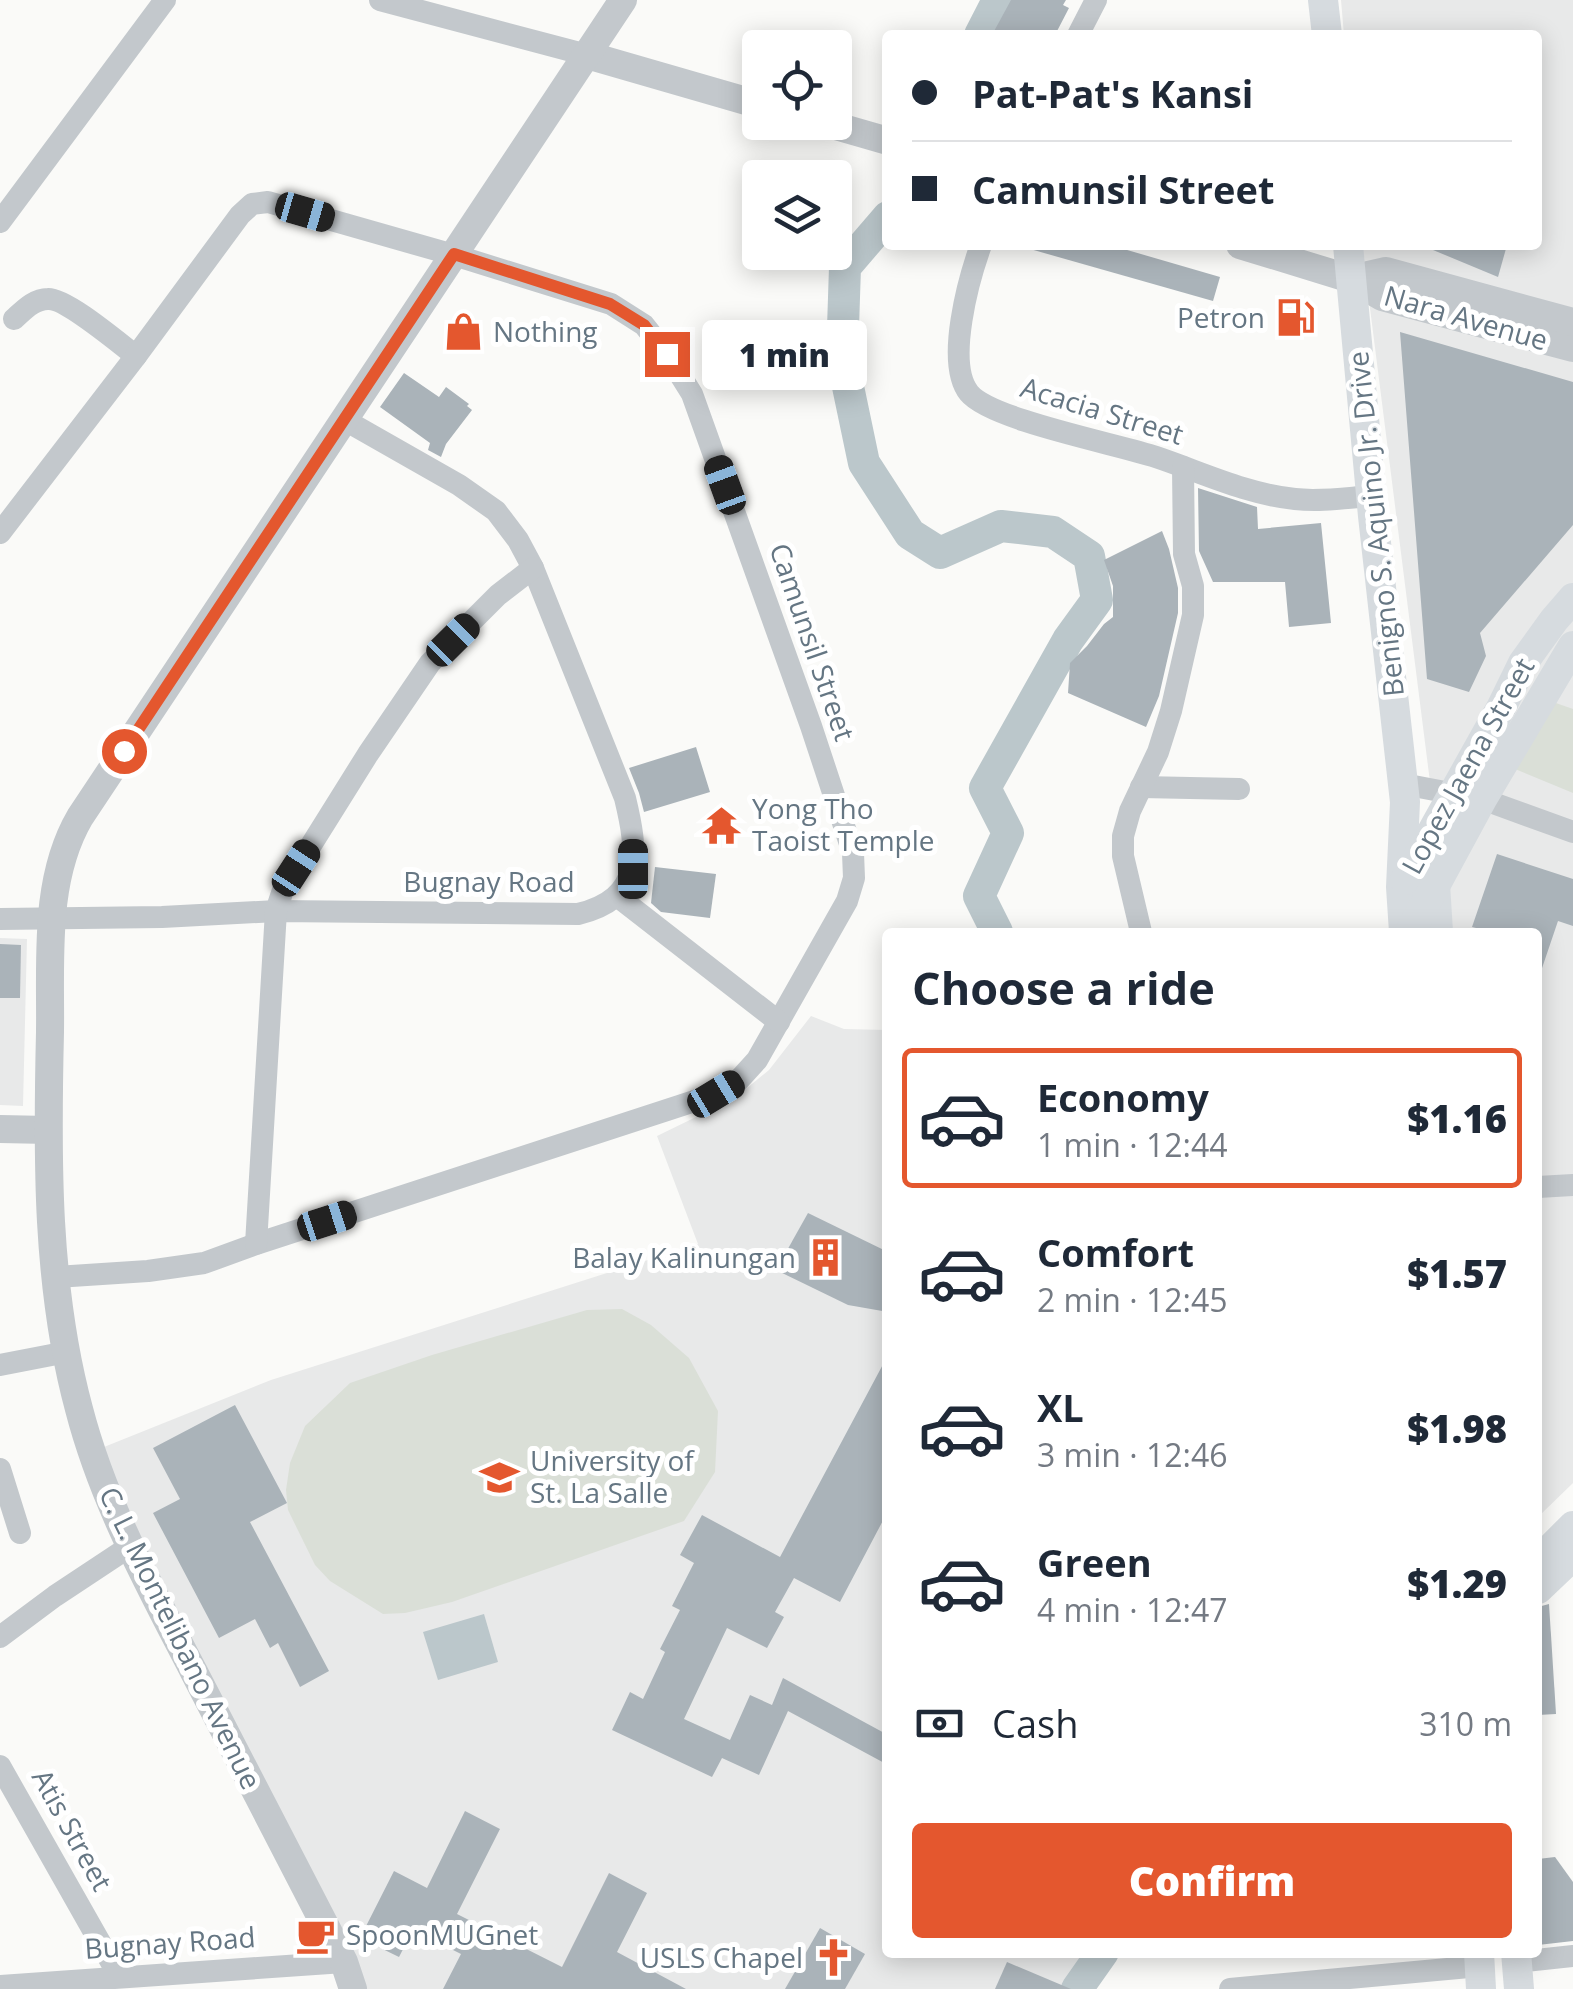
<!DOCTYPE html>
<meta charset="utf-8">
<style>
:root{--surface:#fff;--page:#f6f6f7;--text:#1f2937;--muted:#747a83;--line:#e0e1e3;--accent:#e4572e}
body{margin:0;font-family:"Open Sans",sans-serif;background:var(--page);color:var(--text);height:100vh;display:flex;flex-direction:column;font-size:38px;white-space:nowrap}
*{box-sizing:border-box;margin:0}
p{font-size:32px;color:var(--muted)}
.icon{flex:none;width:55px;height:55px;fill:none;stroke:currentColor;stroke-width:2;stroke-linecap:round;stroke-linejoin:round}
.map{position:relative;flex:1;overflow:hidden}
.panel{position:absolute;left:882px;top:928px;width:660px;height:1030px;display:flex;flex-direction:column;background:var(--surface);border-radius:10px;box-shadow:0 5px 25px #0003}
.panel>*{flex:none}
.guide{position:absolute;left:882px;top:30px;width:660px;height:220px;border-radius:10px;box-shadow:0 5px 25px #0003;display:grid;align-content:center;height:220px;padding:0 30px;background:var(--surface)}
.buttons{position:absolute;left:742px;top:30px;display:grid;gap:20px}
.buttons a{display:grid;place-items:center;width:110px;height:110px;border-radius:10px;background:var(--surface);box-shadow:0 5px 25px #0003;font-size:50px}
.end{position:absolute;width:45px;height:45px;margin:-22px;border:12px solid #e4572e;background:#fff;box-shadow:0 0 0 5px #fff}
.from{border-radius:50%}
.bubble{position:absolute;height:70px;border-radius:10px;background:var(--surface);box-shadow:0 5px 25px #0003;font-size:32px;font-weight:800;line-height:70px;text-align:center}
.car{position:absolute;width:30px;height:60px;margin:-30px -15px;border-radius:12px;box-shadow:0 0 8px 2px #0007;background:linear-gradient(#222 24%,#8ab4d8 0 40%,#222 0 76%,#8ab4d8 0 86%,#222 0)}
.guide b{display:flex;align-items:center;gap:35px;height:95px;font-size:38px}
.guide b+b{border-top:2px solid var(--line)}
.guide i{width:25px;height:25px;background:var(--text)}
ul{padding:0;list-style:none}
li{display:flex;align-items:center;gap:30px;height:140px;margin:0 20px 15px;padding:0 10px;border:5px solid transparent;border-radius:10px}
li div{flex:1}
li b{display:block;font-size:38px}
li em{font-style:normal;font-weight:800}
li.current{border-color:var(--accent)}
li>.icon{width:90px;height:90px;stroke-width:1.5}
h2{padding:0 30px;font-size:45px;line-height:120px}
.pay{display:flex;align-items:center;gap:25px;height:110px;padding:0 30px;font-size:38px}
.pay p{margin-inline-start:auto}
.action{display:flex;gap:20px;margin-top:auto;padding:20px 30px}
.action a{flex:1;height:115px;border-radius:10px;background:var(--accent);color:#fff;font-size:40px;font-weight:800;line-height:115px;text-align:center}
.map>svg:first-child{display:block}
.built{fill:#e8e9e9}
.green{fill:#dadfd7}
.water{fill:#bbc7cb}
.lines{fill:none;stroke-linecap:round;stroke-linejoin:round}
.river{stroke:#bbc7cb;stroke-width:32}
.building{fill:#aab3b9}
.minor{stroke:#c3c8cc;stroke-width:22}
.tertiary{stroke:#c3c8cc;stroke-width:28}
.secondary{stroke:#d6dbdf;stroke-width:30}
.route{stroke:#e4572e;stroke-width:12}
.labels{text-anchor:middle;stroke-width:10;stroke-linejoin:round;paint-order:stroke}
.poi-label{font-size:28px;fill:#657683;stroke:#fff;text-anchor:start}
.street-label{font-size:28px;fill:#657683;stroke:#fff}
</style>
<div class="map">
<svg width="1573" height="1989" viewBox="0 0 1573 1989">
<rect width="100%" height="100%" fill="#fafaf8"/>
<g class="built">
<path d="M 1341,0 L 1573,0 L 1573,1483 L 1538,1517 L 1538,932 L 1449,932 L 1362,245 L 1538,245 L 1538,35 L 1344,35 Z"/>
<path d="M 0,938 L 27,939 L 23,1106 L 0,1105 Z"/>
<path d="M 811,1016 L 844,1029 L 887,1030 L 888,1952 L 1103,1953 L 1077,1989 L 363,1989 L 123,1507 L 104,1447 L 271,1380 L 698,1244 L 657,1136 L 735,1098 L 769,1070 Z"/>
</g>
<g class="green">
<path d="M 1553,702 L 1573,709 L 1573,793 L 1515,769 Z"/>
<path d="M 622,1309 L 651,1325 L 689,1358 L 718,1411 L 715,1472 L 684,1521 L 452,1602 L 405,1613 L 383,1614 L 330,1581 L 315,1565 L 288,1510 L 286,1490 L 290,1463 L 305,1426 L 350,1383 L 432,1355 L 587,1310 Z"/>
</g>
<path class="water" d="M 484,1614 L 498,1662 L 438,1680 L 423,1632 Z"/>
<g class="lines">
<g class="river">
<path d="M 980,35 L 998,0"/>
<path d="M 888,217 L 845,267 L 842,358 L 864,463 L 910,534 L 940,553 L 1001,526 L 1053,532 L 1089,556 L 1097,600 L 1068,640 L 985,788 L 1008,833 L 979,896 L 997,932"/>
<path d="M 1077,1989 L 1103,1952"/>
</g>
</g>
<g class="building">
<path d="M 1011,0 L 1066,0 L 1063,5 L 1069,8 L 1055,35 L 992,35 Z"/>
<path d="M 1030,245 L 1110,245 L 1220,277 L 1213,301 L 1030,249 Z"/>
<path d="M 1421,245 L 1507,245 L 1498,277 Z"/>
<path d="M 1400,332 L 1573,382 L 1573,525 L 1480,633 L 1486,656 L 1469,692 L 1427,679 Z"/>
<path d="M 404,373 L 439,397 L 446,387 L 469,404 L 467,406 L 472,410 L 446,444 L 441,457 L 428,450 L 430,443 L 380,407 Z"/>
<path d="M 1198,488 L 1257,507 L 1258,529 L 1321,523 L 1331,623 L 1289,627 L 1285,582 L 1213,582 L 1199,551 Z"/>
<path d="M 1162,531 L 1169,549 L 1178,588 L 1178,613 L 1159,696 L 1146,727 L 1068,693 L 1070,663 L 1087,646 L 1104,624 L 1113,617 L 1113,586 L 1104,560 Z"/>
<path d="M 696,747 L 710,792 L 644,812 L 639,793 L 629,768 Z"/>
<path d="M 1497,854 L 1573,879 L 1573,926 L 1558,921 L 1540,974 L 1538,973 L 1538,932 L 1492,932 L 1472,927 Z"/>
<path d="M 655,867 L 716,874 L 710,918 L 661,912 L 651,903 Z"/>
<path d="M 0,944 L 21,945 L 20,998 L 0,998 Z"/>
<path d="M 808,1213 L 888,1252 L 888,1312 L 848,1305 L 776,1270 Z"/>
<path d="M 888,1355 L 888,1511 L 840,1602 L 794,1578 L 775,1612 L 784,1617 L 767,1648 L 727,1628 L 684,1719 L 730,1740 L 750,1695 L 772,1705 L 783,1678 L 888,1735 L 888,1765 L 788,1711 L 759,1775 L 722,1758 L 712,1777 L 612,1730 L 630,1692 L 643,1699 L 665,1652 L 660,1649 L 680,1610 L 672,1606 L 694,1563 L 680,1555 L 702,1515 L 780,1557 Z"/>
<path d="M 235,1405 L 287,1503 L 250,1522 L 329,1671 L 300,1687 L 278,1643 L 270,1648 L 255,1619 L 219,1638 L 153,1513 L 180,1499 L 153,1448 Z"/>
<path d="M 1549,1604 L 1556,1714 L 1538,1715 L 1538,1607 Z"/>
<path d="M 465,1811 L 500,1829 L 457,1914 L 562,1967 L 609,1873 L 647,1893 L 617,1952 L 686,1989 L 443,1989 L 461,1954 L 413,1930 L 399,1957 L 360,1938 L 394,1871 L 427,1888 Z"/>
<path d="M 1555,1857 L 1573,1882 L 1573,1941 L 1538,1945 L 1538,1859 Z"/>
<path d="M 820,1928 L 865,1954 L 845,1989 L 785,1989 Z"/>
<path d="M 1007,1962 L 1071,1989 L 995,1989 Z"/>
</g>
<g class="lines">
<g class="minor">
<path d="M 380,0 L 587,55"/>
<path d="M 1078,35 L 1096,0"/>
<path d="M 0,222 L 165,0"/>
<path d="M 981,245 C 969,278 945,363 969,393 C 991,420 1117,444 1156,457 C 1201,472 1246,494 1295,499 C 1320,502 1345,498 1371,496"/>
<path d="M 14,319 C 24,310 34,299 48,299 C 66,298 120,344 136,356"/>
<path d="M 0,533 L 136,356 L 240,215 L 252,204 L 268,202 L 454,255 L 611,304 L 644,325 L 667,354 L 692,394 L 811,726 L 853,853 L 854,878 L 847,901 L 757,1060 L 737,1082 L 716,1094 L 256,1244 L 204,1263 L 148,1271 L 56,1277"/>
<path d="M 1403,784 L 1482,799 L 1573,832"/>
<path d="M 1141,787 L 1239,789"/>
<path d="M 617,896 L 779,1022"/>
<path d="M 0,919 L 162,917 L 276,911 L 578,914 C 644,898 638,852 625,798 L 533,568 L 518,540 L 496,511 L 459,485 L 343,419"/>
<path d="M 1141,932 L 1123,856 L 1123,836 L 1130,811 L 1158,752 L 1171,711 L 1193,615 L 1193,586 L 1184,554 L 1183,467"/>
<path d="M 1538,1187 L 1573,1185"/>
<path d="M 256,1244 L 276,911 L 283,890 L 368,754 L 430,663 L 498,595 L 533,568"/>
<path d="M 0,1365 L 67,1352"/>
<path d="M 0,1469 L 20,1533"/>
<path d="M 0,1637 L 55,1596 L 129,1547"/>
<path d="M 0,1766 L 119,1976"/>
<path d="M 1517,1962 L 1573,1956"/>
<path d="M 0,1986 L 344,1962"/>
<path d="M 1230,1989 L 1480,1966"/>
</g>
<g class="tertiary">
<path d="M 587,55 L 760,105"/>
<path d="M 822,122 L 888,141"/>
<path d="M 1240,245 L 1351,279 L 1382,297 L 1573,348"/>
<path d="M 1351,279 L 1386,271 L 1573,322"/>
<path d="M 0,1129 L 48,1130"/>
<path d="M 353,1989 L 344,1962 C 294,1865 244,1769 194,1672 C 150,1587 103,1502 79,1409 C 46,1287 47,1157 50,1032 C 51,961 43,880 80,817 L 623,0"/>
</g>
<g class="secondary">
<path d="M 1323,0 L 1327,35"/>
<path d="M 1348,245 L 1373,516 L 1405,802 L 1401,887 L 1404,932"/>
<path d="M 1405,880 L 1501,708 L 1523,663 L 1554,620 L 1573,598"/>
<path d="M 1435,884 L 1438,932"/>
<path d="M 1410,932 L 1482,799 L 1573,646"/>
<path d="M 1538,1561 L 1573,1526"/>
<path d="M 1538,1589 L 1573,1556"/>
<path d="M 1479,1952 L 1481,1989"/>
<path d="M 1516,1952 L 1519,1989"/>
</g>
</g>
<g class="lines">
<path class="route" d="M 124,751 L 454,254 L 610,304 L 644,325 L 667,354"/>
</g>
<defs>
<symbol id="fuel-bare" viewBox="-9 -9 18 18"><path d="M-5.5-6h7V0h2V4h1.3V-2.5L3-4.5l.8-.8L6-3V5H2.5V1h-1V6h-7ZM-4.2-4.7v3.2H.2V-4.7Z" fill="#e4572e" stroke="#fff" stroke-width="2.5" paint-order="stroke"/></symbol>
<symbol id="shop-bare" viewBox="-9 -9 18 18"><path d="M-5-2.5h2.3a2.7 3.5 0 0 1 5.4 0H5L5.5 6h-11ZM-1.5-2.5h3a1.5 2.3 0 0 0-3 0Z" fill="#e4572e" stroke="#fff" stroke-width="2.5" paint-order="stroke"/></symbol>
<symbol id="temple-bare" viewBox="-9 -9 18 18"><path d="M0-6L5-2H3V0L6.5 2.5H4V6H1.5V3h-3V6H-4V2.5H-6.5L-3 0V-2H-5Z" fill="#e4572e" stroke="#fff" stroke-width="2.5" paint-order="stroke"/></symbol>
<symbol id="building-bare" viewBox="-9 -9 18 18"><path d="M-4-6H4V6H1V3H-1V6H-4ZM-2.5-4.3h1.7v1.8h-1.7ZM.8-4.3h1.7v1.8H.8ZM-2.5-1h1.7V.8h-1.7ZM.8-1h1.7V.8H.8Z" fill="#e4572e" stroke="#fff" stroke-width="2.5" paint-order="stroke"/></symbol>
<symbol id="university-bare" viewBox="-9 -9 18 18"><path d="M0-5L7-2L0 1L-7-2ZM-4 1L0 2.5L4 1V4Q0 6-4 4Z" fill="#e4572e" stroke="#fff" stroke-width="2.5" paint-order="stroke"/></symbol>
<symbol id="cafe-bare" viewBox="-9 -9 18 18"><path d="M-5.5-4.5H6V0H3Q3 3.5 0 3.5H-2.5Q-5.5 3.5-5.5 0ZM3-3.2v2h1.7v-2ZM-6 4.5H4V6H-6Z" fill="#e4572e" stroke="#fff" stroke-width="2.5" paint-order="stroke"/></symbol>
<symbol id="church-bare" viewBox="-9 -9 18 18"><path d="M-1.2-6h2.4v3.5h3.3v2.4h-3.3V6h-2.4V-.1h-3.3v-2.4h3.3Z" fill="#e4572e" stroke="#fff" stroke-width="2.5" paint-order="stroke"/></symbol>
</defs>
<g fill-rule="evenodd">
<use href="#fuel-bare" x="1268" y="290" width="55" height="55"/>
<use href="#shop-bare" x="436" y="304" width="55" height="55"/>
<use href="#temple-bare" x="694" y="798" width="55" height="55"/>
<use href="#building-bare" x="798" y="1230" width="55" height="55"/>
<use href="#university-bare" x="472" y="1450" width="55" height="55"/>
<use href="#cafe-bare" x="288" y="1908" width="55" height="55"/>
<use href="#church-bare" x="806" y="1930" width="55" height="55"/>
</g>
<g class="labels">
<g class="poi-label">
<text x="1265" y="328" text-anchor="end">Petron</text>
<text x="493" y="342">Nothing</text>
<text x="752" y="819">Yong Tho<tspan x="752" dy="32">Taoist Temple</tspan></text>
<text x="796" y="1268" text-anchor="end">Balay Kalinungan</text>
<text x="530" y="1471">University of<tspan x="530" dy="32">St. La Salle</tspan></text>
<text x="346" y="1945">SpoonMUGnet</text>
<text x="803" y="1968" text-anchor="end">USLS Chapel</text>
</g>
<g class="street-label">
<text transform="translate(1466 318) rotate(16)" y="10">Nara Avenue</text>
<text transform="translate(1102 411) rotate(17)" y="10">Acacia Street</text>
<text transform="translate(1376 524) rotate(-96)" y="10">Benigno S. Aquino Jr. Drive</text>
<text transform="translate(812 642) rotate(71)" y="10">Camunsil Street</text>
<text transform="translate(1468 766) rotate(-61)" y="10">Lopez Jaena Street</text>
<text x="489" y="892">Bugnay Road</text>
<text transform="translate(180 1638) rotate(64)" y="10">C. L. Montelibano Avenue</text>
<text transform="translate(72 1830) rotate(61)" y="10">Atis Street</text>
<text transform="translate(170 1943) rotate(-4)" y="10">Bugnay Road</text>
</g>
</g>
</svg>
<div class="buttons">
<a><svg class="icon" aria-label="locate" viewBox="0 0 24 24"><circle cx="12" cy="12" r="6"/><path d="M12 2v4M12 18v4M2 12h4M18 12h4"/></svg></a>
<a><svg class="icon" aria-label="layers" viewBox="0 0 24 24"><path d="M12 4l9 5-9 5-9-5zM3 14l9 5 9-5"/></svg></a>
</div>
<i class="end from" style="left:124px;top:751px"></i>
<i class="end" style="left:667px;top:354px"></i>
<div class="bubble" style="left:702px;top:320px;width:165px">1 min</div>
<i class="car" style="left:305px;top:212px;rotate:106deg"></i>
<i class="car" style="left:725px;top:485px;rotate:340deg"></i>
<i class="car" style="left:453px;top:640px;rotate:45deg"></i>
<i class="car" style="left:296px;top:868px;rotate:33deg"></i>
<i class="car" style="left:633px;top:869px;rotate:0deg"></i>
<i class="car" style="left:716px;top:1094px;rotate:59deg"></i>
<i class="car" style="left:327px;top:1221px;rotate:72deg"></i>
<div class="guide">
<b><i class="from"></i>Pat-Pat's Kansi</b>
<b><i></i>Camunsil Street</b>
</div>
<section class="panel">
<h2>Choose a ride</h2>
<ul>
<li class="current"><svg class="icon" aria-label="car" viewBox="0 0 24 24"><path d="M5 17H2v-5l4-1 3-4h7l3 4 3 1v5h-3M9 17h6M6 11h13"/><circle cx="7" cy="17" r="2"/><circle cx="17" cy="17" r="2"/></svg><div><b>Economy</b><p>1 min · 12:44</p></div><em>$1.16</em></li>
<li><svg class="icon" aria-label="car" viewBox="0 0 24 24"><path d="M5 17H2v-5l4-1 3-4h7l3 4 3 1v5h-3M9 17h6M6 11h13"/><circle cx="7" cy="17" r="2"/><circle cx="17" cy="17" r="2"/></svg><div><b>Comfort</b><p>2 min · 12:45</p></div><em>$1.57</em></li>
<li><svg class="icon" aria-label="car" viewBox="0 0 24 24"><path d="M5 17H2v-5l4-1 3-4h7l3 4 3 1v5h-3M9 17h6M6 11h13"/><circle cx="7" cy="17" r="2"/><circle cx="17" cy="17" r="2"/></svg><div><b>XL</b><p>3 min · 12:46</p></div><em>$1.98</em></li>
<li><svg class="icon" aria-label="car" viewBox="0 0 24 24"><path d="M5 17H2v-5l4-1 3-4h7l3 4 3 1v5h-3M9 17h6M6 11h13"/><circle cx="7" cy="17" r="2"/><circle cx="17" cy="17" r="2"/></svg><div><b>Green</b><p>4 min · 12:47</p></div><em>$1.29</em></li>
</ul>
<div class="pay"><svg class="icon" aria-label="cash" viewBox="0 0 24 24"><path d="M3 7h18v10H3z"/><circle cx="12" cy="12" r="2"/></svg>Cash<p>310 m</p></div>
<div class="action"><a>Confirm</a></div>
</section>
</div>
